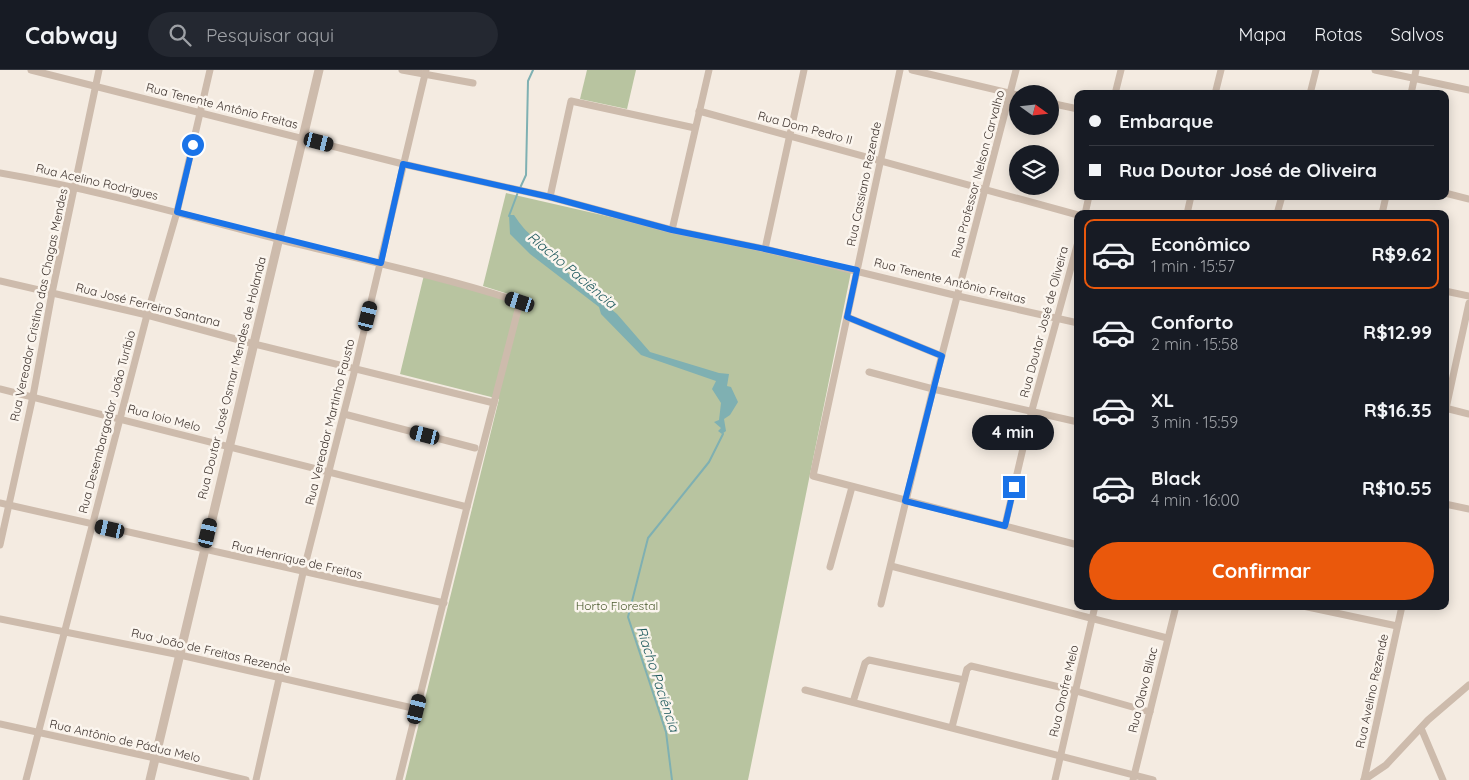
<!DOCTYPE html>
<html lang="pt">
<meta charset="utf-8">
<style>
:root{--surface:#171b24;--page:#242831;--text:#f1f3f6;--muted:#9ea1a6;--line:#363941;--accent:#ea580c}
body{margin:0;font-family:Quicksand,sans-serif;background:var(--page);color:var(--text);height:100vh;display:flex;flex-direction:column;font-size:19px;white-space:nowrap}
*{box-sizing:border-box;margin:0}
p{font-size:16px;color:var(--muted)}
.icon{flex:none;width:28px;height:28px;fill:none;stroke:currentColor;stroke-width:2;stroke-linecap:round;stroke-linejoin:round}
.map{position:relative;flex:1;overflow:hidden}
.sheet{position:absolute;left:1074px;top:140px;width:375px;height:400px;display:flex;flex-direction:column;background:var(--surface);border-radius:10px;box-shadow:0 2px 12px #0003}
.sheet>*{flex:none}
.hud{position:absolute;left:1074px;top:20px;width:375px;height:110px;border-radius:10px;box-shadow:0 2px 12px #0003;display:grid;align-content:center;height:110px;padding:0 15px;background:var(--surface)}
.needle{width:32px;rotate:105deg}
.fabs{position:absolute;left:1009px;top:15px;display:grid;gap:10px}
.fabs a{display:grid;place-items:center;width:50px;height:50px;border-radius:50%;background:var(--surface);box-shadow:0 2px 12px #0003;font-size:25px}
.end{position:absolute;width:22px;height:22px;margin:-11px;border:6px solid #1a73e8;background:#fff;box-shadow:0 0 0 2px #fff}
.from{border-radius:50%}
.bubble{position:absolute;height:35px;border-radius:18px;background:var(--surface);box-shadow:0 2px 12px #0003;font-size:16px;font-weight:700;line-height:35px;text-align:center}
.car{position:absolute;width:15px;height:30px;margin:-15px -8px;border-radius:6px;box-shadow:0 0 4px 1px #0007;background:linear-gradient(#222 24%,#8ab4d8 0 40%,#222 0 76%,#8ab4d8 0 86%,#222 0)}
.hud b{display:flex;align-items:center;gap:18px;height:48px;font-size:19px}
.hud b+b{border-top:1px solid var(--line)}
.hud i{width:12px;height:12px;background:var(--text)}
ul{padding:9px 0 0;list-style:none}
li{display:flex;align-items:center;gap:15px;height:70px;margin:0 10px 8px;padding:0 5px;border:2px solid transparent;border-radius:10px}
li div{flex:1}
li b{display:block;font-size:19px}
li em{font-style:normal;font-weight:700}
li.active{border-color:var(--accent)}
li>.icon{width:45px;height:45px;stroke-width:1.5}
.primary-button{display:flex;gap:10px;margin-top:auto;padding:10px 15px}
.primary-button a{flex:1;height:58px;border-radius:30px;background:var(--accent);color:#fff;font-size:20px;font-weight:700;line-height:58px;text-align:center}
header{display:flex;align-items:center;gap:30px;box-sizing:border-box;height:70px;padding:0 25px;background:var(--surface);border-bottom:1px solid var(--line)}
header strong{font-size:24px}
nav{display:flex;gap:28px;margin-inline-start:auto;font-size:18px}
.search{width:350px;height:45px;background:var(--page);display:flex;align-items:center;gap:12px;box-sizing:border-box;padding:0 18px;border-radius:28px;color:var(--muted);font-size:19px}
.map>svg:first-child{display:block}
.green{fill:#b8c4a0}
.water{fill:#7fb0b2}
.lines{fill:none;stroke-linecap:round;stroke-linejoin:round}
.stream{stroke:#7fb0b2;stroke-width:2}
.minor{stroke:#cdbbac;stroke-width:7}
.tertiary{stroke:#cdbbac;stroke-width:9}
.route{stroke:#1a73e8;stroke-width:6}
.labels{text-anchor:middle;stroke-width:5;stroke-linejoin:round;paint-order:stroke}
.street-label{font-size:12px;fill:#3b302b;stroke:#fbf5ee}
.park-label{font-size:12px;fill:#4a5a2e;stroke:#fbf5ee}
.water-label{font-size:14px;font-style:italic;fill:#1f5a5e;stroke:#fbf5ee}
</style>
<header>
<strong>Cabway</strong>
<div class="search"><svg class="icon" aria-label="search" viewBox="0 0 24 24"><circle cx="10" cy="10" r="6"/><path d="M15 15l6 6"/></svg>Pesquisar aqui</div>
<nav><a>Mapa</a><a>Rotas</a><a>Salvos</a></nav>
</header>
<div class="map">
<svg width="1469" height="710" viewBox="0 0 1469 710">
<rect width="100%" height="100%" fill="#f4ebe1"/>
<g class="green">
<path d="M 587,0 L 636,0 L 627,39 L 580,29 Z"/>
<path d="M 506,123 L 851,202 L 748,710 L 405,710 L 499,329 L 400,304 L 424,205 L 523,234 L 524,229 L 483,216 Z"/>
</g>
<path class="water" d="M 509,145 L 514,145 C 527,165 539,173 560,182 L 559,191 L 563,199 L 617,244 L 650,282 L 719,303 L 729,304 L 727,316 L 731,317 L 738,332 L 730,345 L 724,349 L 726,361 L 722,364 L 718,361 L 721,358 L 714,352 L 719,350 L 721,333 L 712,319 L 716,311 L 641,285 L 601,244 L 599,237 L 530,184 L 510,164 Z"/>
<g class="lines">
<g class="stream">
<path d="M 520,118 L 526,105 L 528,11 L 533,0"/>
<path d="M 509,146 L 518,122"/>
<path d="M 672,710 L 666,662 L 628,547 L 648,468 L 709,392 L 723,364"/>
</g>
<g class="minor">
<path d="M 31,0 L 403,94 L 550,127 L 672,160 L 765,179 L 958,226 L 1078,253"/>
<path d="M 402,0 L 473,13"/>
<path d="M 900,0 L 813,406 L 1078,475"/>
<path d="M 912,0 L 1018,25"/>
<path d="M 1375,0 L 1469,20"/>
<path d="M 1115,24 L 1121,0"/>
<path d="M 1215,24 L 1221,0"/>
<path d="M 1310,24 L 1316,0"/>
<path d="M 1411,24 L 1416,0"/>
<path d="M 1050,33 L 1078,39"/>
<path d="M 699,41 L 1078,145"/>
<path d="M 0,103 C 94,119 185,145 277,169 C 358,189 441,206 520,232 L 467,437 L 399,710"/>
<path d="M 1445,123 L 1469,129"/>
<path d="M 550,127 L 571,31 L 695,58"/>
<path d="M 1085,144 L 1089,126"/>
<path d="M 1187,144 L 1191,126"/>
<path d="M 1277,144 L 1282,126"/>
<path d="M 1382,144 L 1386,126"/>
<path d="M 672,160 L 709,0"/>
<path d="M 765,179 L 804,0"/>
<path d="M 0,211 L 147,245 L 254,274 L 494,333"/>
<path d="M 1445,221 L 1469,226"/>
<path d="M 847,247 L 942,286"/>
<path d="M 869,302 L 933,319 L 1078,352"/>
<path d="M 0,319 L 467,437"/>
<path d="M 1445,338 L 1469,344"/>
<path d="M 1445,343 L 1469,233"/>
<path d="M 344,344 L 475,378"/>
<path d="M 0,433 L 444,533"/>
<path d="M 1445,434 L 1469,439"/>
<path d="M 1005,455 L 1032,340 L 1078,172"/>
<path d="M 0,475 L 33,326 L 52,223 L 99,0"/>
<path d="M 891,496 L 1167,568"/>
<path d="M 830,497 L 852,417"/>
<path d="M 881,534 L 933,319 L 1016,0"/>
<path d="M 1303,536 L 1397,556"/>
<path d="M 0,549 L 180,585 L 417,639"/>
<path d="M 805,620 L 1153,710"/>
<path d="M 853,632 L 865,593 L 869,590 L 964,610"/>
<path d="M 0,654 L 155,688 L 246,710"/>
<path d="M 952,657 L 967,599 L 971,596 L 1076,621 L 1150,642"/>
<path d="M 1421,658 L 1443,710"/>
<path d="M 26,710 L 147,245 L 177,142 L 210,0"/>
<path d="M 256,710 L 303,503 L 355,299 L 426,0"/>
<path d="M 1055,710 L 1095,536"/>
<path d="M 1133,710 L 1176,536"/>
<path d="M 1364,710 L 1402,536"/>
<path d="M 1364,710 L 1386,695 L 1428,650 L 1469,615"/>
</g>
<path class="tertiary" d="M 150,710 L 319,0"/>
</g>
<g class="lines">
<path class="route" d="M 193,75 L 177,142 L 381,193 L 403,94 L 550,127 L 672,160 L 765,179 L 857,200 L 847,247 L 942,286 L 905,431 L 1005,456 L 1014,417"/>
</g>
<g class="labels">
<g class="street-label">
<text transform="translate(222 36) rotate(14)" y="4">Rua Tenente Antônio Freitas</text>
<text transform="translate(805 58) rotate(15)" y="4">Rua Dom Pedro II</text>
<text transform="translate(978 104) rotate(-75)" y="4">Rua Professor Nelson Carvalho</text>
<text transform="translate(97 112) rotate(13)" y="4">Rua Acelino Rodrigues</text>
<text transform="translate(864 114) rotate(-78)" y="4">Rua Cassiano Rezende</text>
<text transform="translate(950 211) rotate(14)" y="4">Rua Tenente Antônio Freitas</text>
<text transform="translate(39 235) rotate(-78)" y="4">Rua Vereador Cristino das Chagas Mendes</text>
<text transform="translate(148 235) rotate(14)" y="4">Rua José Ferreira Santana</text>
<text transform="translate(1044 252) rotate(-75)" y="4">Rua Doutor José de Oliveira</text>
<text transform="translate(232 308) rotate(-76)" y="4">Rua Doutor José Osmar Mendes de Holanda</text>
<text transform="translate(164 348) rotate(15)" y="4">Rua Ioio Melo</text>
<text transform="translate(107 352) rotate(-75)" y="4">Rua Desembargador João Turíbio</text>
<text transform="translate(330 352) rotate(-76)" y="4">Rua Vereador Martinho Fausto</text>
<text transform="translate(297 490) rotate(13)" y="4">Rua Henrique de Freitas</text>
<text transform="translate(211 581) rotate(13)" y="4">Rua João de Freitas Rezende</text>
<text transform="translate(1143 620) rotate(-76)" y="4">Rua Olavo Bilac</text>
<text transform="translate(1064 621) rotate(-77)" y="4">Rua Onofre Melo</text>
<text transform="translate(1372 621) rotate(-78)" y="4">Rua Avelino Rezende</text>
<text transform="translate(125 671) rotate(13)" y="4">Rua Antônio de Pádua Melo</text>
</g>
<g class="park-label">
<text x="617" y="540">Horto Florestal</text>
</g>
<g class="water-label">
<text transform="translate(572 200) rotate(40)" y="5">Riacho Paciência</text>
<text transform="translate(658 609) rotate(72)" y="5">Riacho Paciência</text>
</g>
</g>
</svg>
<div class="fabs">
<a><svg class="needle" viewBox="-14 -14 28 28"><path d="M0-13l5 13h-10z" fill="#e53935"/><path d="M0 13l5-13h-10z" fill="#9ea1a6"/></svg></a>
<a><svg class="icon" aria-label="layers" viewBox="0 0 24 24"><path d="M12 4l9 5-9 5-9-5zM3 14l9 5 9-5"/></svg></a>
</div>
<i class="end from" style="left:193px;top:75px"></i>
<i class="end" style="left:1014px;top:417px"></i>
<div class="bubble" style="left:972px;top:345px;width:82px">4 min</div>
<i class="car" style="left:319px;top:72px;rotate:104deg"></i>
<i class="car" style="left:520px;top:232px;rotate:288deg"></i>
<i class="car" style="left:368px;top:246px;rotate:14deg"></i>
<i class="car" style="left:425px;top:365px;rotate:284deg"></i>
<i class="car" style="left:110px;top:459px;rotate:283deg"></i>
<i class="car" style="left:208px;top:463px;rotate:13deg"></i>
<i class="car" style="left:417px;top:639px;rotate:14deg"></i>
<div class="hud">
<b><i class="from"></i>Embarque</b>
<b><i></i>Rua Doutor José de Oliveira</b>
</div>
<section class="sheet">
<ul>
<li class="active"><svg class="icon" aria-label="car" viewBox="0 0 24 24"><path d="M5 17H2v-5l4-1 3-4h7l3 4 3 1v5h-3M9 17h6M6 11h13"/><circle cx="7" cy="17" r="2"/><circle cx="17" cy="17" r="2"/></svg><div><b>Econômico</b><p>1 min · 15:57</p></div><em>R$9.62</em></li>
<li><svg class="icon" aria-label="car" viewBox="0 0 24 24"><path d="M5 17H2v-5l4-1 3-4h7l3 4 3 1v5h-3M9 17h6M6 11h13"/><circle cx="7" cy="17" r="2"/><circle cx="17" cy="17" r="2"/></svg><div><b>Conforto</b><p>2 min · 15:58</p></div><em>R$12.99</em></li>
<li><svg class="icon" aria-label="car" viewBox="0 0 24 24"><path d="M5 17H2v-5l4-1 3-4h7l3 4 3 1v5h-3M9 17h6M6 11h13"/><circle cx="7" cy="17" r="2"/><circle cx="17" cy="17" r="2"/></svg><div><b>XL</b><p>3 min · 15:59</p></div><em>R$16.35</em></li>
<li><svg class="icon" aria-label="car" viewBox="0 0 24 24"><path d="M5 17H2v-5l4-1 3-4h7l3 4 3 1v5h-3M9 17h6M6 11h13"/><circle cx="7" cy="17" r="2"/><circle cx="17" cy="17" r="2"/></svg><div><b>Black</b><p>4 min · 16:00</p></div><em>R$10.55</em></li>
</ul>
<div class="primary-button"><a>Confirmar</a></div>
</section>
</div>
